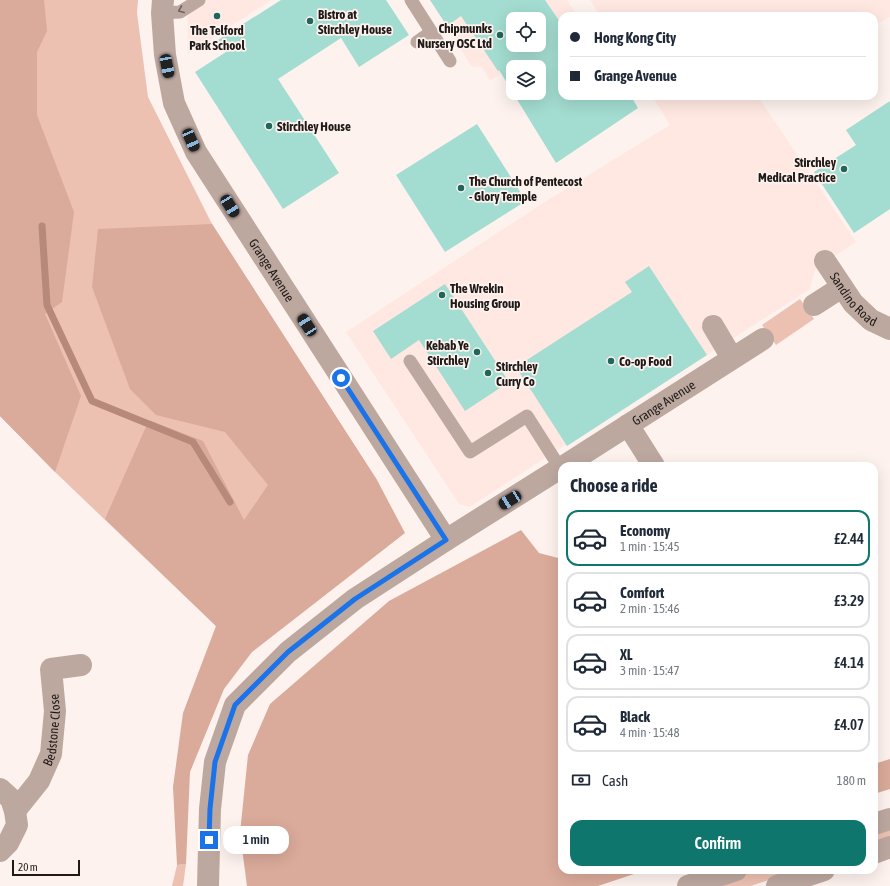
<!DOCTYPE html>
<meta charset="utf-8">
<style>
:root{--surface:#fff;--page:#f6f6f7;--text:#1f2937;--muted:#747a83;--line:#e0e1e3;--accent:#0f766e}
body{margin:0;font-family:"Asap Condensed",sans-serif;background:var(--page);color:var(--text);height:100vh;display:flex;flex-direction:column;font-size:15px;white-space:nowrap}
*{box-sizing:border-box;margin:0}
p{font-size:13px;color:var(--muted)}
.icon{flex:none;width:22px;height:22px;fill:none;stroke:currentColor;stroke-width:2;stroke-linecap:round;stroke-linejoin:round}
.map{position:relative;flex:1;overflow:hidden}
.side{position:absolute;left:558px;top:462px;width:320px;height:412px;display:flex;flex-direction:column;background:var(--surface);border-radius:12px;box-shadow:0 4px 16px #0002}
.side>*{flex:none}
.top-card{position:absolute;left:558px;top:12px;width:320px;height:88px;border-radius:12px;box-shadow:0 4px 16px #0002;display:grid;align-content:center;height:88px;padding:0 12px;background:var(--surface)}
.controls{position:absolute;left:506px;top:12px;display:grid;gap:8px}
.controls a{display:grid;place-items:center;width:40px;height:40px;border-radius:8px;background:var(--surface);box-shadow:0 4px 16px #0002;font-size:20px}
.scale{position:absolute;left:12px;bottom:10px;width:68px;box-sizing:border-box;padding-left:4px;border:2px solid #1f1a18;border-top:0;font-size:11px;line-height:14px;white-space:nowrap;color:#1f1a18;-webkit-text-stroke:3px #fdf2ee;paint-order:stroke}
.end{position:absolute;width:18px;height:18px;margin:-9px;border:5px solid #1a73e8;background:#fff;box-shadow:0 0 0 2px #fff}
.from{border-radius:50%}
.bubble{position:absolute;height:28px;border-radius:12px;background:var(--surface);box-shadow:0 4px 16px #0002;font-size:13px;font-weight:600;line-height:28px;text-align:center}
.car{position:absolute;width:12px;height:24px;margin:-12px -6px;border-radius:5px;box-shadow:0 0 3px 1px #0007;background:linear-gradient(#222 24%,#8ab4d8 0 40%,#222 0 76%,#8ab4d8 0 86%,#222 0)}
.top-card b{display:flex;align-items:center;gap:14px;height:38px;font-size:15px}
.top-card b+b{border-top:1px solid var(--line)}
.top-card i{width:10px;height:10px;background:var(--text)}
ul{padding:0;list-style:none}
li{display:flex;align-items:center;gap:12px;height:56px;margin:0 8px 6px;padding:0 4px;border:2px solid var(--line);border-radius:12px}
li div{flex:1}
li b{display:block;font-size:15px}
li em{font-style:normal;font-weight:600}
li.current{border-color:var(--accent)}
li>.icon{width:36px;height:36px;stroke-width:1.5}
h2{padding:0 12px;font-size:18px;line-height:48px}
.pay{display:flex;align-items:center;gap:10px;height:44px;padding:0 12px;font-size:15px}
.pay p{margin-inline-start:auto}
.button{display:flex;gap:8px;margin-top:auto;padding:8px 12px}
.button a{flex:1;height:46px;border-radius:12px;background:var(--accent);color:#fff;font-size:16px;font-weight:600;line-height:46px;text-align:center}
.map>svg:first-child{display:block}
.built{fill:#ffe8e1;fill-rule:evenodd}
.green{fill:#ecc1b2}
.forest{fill:#daaa9a}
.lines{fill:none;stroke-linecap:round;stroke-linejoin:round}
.stream{stroke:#b7897a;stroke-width:7}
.building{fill:#a3dcd0;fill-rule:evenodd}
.service{stroke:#bda8a0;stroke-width:13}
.minor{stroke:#bda8a0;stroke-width:22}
.tertiary{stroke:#bda8a0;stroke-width:22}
.oneway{stroke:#6e615c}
.route{stroke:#1a73e8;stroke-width:5}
.poi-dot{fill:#1f675c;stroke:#fdf2ee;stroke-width:1.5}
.labels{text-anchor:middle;stroke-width:3.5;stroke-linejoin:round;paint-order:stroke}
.poi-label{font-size:13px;font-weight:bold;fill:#1f1a18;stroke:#fdf2ee;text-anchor:start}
.street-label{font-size:13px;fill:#1f1a18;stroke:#fdf2ee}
</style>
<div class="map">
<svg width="890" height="886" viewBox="0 0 890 886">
<rect width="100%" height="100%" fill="#fdf2ee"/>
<g class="built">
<path d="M 187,0 L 271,0 L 188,54 Z"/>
<path d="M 430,0 L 567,0 L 577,16 L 562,16 L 562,30 L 490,81 L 482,67 L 471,66 L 447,26 ZM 513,19 L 539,19 L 539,45 L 513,45 Z"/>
<path d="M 590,0 L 890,0 L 890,17 L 874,26 L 874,16 L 600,16 Z"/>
<path d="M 652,96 L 761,96 L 759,98 L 856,242 L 815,269 L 810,289 L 469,507 L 459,504 L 346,332 L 543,203 L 670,125 Z"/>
</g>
<g class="green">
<path d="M 0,0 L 138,0 L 137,13 L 148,97 L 212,224 L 377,480 L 216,626 L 55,472 L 0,416 Z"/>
<path d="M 800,299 L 814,319 L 776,345 L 762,325 Z"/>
<path d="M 890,826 L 890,839 L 874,844 L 874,832 Z"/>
<path d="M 186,864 L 183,886 L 172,886 L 177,865 Z"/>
<path d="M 758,870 L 798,870 L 751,886 L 710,886 Z"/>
</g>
<g class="forest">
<path d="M 0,0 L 44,0 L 47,31 L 37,52 L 37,115 L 74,212 L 62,302 L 45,314 L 81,396 L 55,472 L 0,416 Z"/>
<path d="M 212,224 L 377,480 L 405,533 L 252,652 L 224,689 L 190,772 L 186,864 L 177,865 L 173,787 L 183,713 L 216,626 L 105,519 L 149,420 L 203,441 L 244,520 L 268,485 L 225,432 L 156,415 L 130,389 L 92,287 L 98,229 Z"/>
<path d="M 521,530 L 539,553 L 562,559 L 562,870 L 646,870 L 598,886 L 247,886 L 240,833 L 248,755 L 270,704 L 389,601 Z"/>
<path d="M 890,759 L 890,789 L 874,794 L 874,764 Z"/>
</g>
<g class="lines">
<path class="stream" d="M 42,226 L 47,305 L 92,401 L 193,442 L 230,502"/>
</g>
<g class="building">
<path d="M 281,0 L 386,0 L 409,35 L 359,67 L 341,38 L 278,79 L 339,173 L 283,209 L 195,72 L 226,52 L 218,40 Z"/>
<path d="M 430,0 L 545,0 L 562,25 L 562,96 L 631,96 L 638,108 L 556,163 L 499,70 L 498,71 L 461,16 L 447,26 ZM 513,19 L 539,19 L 539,45 L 513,45 ZM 513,67 L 539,67 L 539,93 L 513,93 Z"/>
<path d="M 890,101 L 890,209 L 854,233 L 814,172 L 856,145 L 846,130 Z"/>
<path d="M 477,124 L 526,201 L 445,252 L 396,175 Z"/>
<path d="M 649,266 L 707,355 L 567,446 L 516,367 L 632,292 L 625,282 Z"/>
<path d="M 445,284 L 509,382 L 465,411 L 419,340 L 391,359 L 373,331 Z"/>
</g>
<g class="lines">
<g class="service">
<path d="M 411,0 L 450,61"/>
<path d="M 162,13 L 180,12 L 199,0"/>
<path d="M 417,42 L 431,32"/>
<path d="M 410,361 L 470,452 L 527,416 L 560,468"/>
</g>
<g class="minor">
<path id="s1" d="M 163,0 L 162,13 L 165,55 L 174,103 L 196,152 L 446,540"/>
<path id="s2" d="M 825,261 L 853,303 L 871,320 L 890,329"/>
<path d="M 814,305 L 842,287"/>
<path d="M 713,326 L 732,358"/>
<path d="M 628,425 L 654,466"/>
<path id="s3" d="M 564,466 L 763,339"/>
<path d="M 0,789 L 11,799 L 15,811 L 17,825 L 8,843 L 0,851"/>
<path id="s4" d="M 15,811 L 39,781 L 51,754 L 55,711 L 51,669 L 81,665"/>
<path d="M 208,886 L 210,809 L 215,762 L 235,705 L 288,652 L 355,599 L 446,540 L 562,467"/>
</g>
<g class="tertiary">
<path d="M 874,824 L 890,819"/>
<path d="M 874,853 L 890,847"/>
<path d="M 688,886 L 736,870"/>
<path d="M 777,886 L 824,870"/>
</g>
</g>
<defs><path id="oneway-chevron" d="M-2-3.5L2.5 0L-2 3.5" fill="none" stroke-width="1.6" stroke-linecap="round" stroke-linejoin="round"/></defs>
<use class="oneway" href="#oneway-chevron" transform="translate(181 10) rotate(158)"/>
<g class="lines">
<path class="route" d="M 209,840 L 210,809 L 215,762 L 235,705 L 288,652 L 355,599 L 446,540 L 341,378"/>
</g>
<g class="poi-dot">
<circle cx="217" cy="16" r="4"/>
<circle cx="310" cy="21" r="4"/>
<circle cx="500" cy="35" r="4"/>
<circle cx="269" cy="126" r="4"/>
<circle cx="844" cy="169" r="4"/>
<circle cx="461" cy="188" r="4"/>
<circle cx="442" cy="295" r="4"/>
<circle cx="477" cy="352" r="4"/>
<circle cx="611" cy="361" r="4"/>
<circle cx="488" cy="373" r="4"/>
</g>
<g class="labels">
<g class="poi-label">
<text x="318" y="19">Bistro at<tspan x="318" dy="15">Stirchley House</tspan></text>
<text x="492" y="33" text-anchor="end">Chipmunks<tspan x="492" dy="15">Nursery OSC Ltd</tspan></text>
<text x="217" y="35" text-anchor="middle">The Telford<tspan x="217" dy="15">Park School</tspan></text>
<text x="277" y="131">Stirchley House</text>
<text x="836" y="167" text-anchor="end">Stirchley<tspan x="836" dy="15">Medical Practice</tspan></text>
<text x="469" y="186">The Church of Pentecost<tspan x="469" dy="15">- Glory Temple</tspan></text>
<text x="450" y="293">The Wrekin<tspan x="450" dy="15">Housing Group</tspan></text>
<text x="469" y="350" text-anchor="end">Kebab Ye<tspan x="469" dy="15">Stirchley</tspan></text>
<text x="619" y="366">Co-op Food</text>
<text x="496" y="371">Stirchley<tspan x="496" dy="15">Curry Co</tspan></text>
</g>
<g class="street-label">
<text dy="5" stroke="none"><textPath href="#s1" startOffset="298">Grange Avenue</textPath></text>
<text dy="5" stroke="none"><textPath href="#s2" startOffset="48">Sandino Road</textPath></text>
<text dy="5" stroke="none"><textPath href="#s3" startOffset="118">Grange Avenue</textPath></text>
<text dy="5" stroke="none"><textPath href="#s4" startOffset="92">Bedstone Close</textPath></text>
</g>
</g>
</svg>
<div class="controls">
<a><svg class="icon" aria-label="locate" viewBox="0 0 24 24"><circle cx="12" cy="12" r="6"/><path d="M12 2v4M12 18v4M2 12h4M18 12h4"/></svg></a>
<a><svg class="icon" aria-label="layers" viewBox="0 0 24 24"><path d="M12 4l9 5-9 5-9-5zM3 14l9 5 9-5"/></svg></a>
</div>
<div class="scale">20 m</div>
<i class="end from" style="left:341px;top:378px"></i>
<i class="end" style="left:209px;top:840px"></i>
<div class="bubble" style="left:223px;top:826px;width:66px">1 min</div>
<i class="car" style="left:167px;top:66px;rotate:169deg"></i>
<i class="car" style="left:191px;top:140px;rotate:156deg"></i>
<i class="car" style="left:230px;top:206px;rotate:148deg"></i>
<i class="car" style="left:307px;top:325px;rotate:327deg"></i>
<i class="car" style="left:510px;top:500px;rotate:238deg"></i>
<div class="top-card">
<b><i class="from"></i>Hong Kong City</b>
<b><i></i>Grange Avenue</b>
</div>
<section class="side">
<h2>Choose a ride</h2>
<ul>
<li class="current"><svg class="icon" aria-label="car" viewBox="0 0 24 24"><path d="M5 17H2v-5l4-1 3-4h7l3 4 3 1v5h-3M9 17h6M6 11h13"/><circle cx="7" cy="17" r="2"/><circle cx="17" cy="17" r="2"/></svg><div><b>Economy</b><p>1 min · 15:45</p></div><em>£2.44</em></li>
<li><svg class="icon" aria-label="car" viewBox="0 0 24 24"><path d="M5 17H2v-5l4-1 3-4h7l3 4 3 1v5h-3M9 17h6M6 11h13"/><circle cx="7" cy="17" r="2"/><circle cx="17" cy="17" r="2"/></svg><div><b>Comfort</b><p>2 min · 15:46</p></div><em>£3.29</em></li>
<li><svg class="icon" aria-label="car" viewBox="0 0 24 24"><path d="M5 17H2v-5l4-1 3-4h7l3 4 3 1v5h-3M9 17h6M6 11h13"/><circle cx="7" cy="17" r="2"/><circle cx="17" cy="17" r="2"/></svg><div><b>XL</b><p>3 min · 15:47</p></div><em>£4.14</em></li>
<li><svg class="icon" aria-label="car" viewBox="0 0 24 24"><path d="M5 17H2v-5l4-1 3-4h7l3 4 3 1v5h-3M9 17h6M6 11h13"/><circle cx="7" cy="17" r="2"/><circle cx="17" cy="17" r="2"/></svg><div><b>Black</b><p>4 min · 15:48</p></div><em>£4.07</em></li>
</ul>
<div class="pay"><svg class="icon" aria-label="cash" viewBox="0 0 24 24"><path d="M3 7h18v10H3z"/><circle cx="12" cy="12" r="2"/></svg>Cash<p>180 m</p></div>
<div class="button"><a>Confirm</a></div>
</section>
</div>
